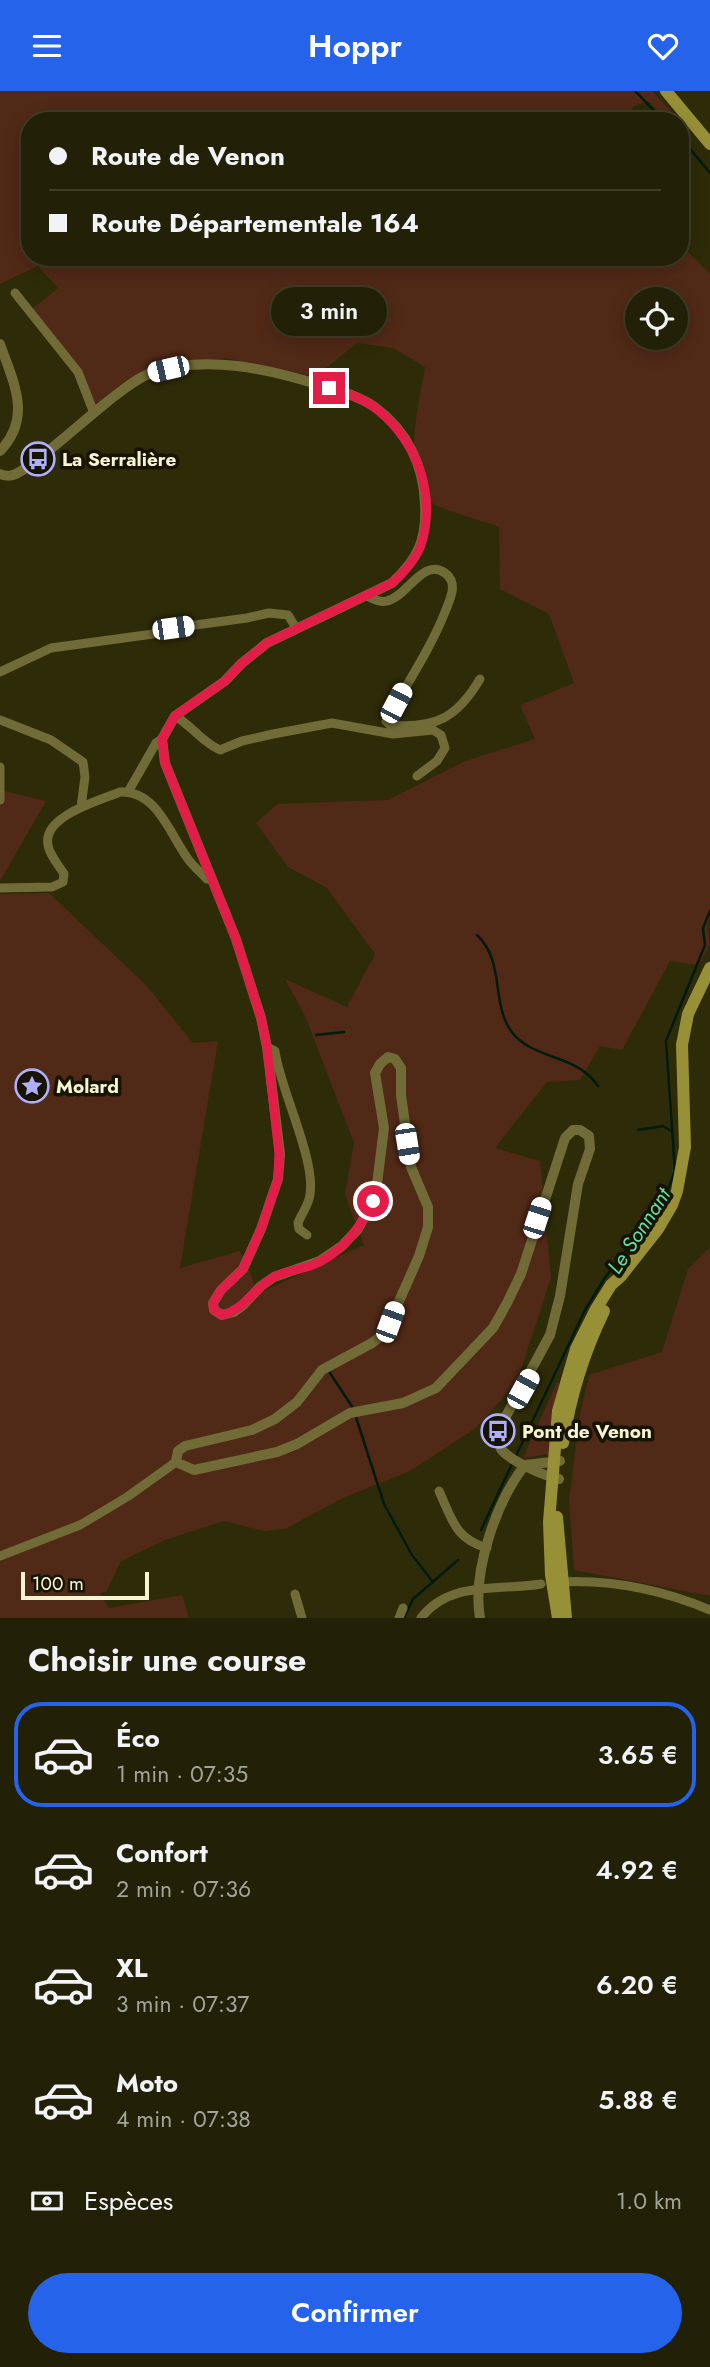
<!DOCTYPE html>
<html lang="fr">
<meta charset="utf-8">
<style>
:root{--surface:#222006;--page:#2e2d14;--text:#f1f3f6;--muted:#a2a39b;--line:#3f3e28;--accent:#2563eb}
body{margin:0;font-family:Jost,sans-serif;background:var(--page);color:var(--text);height:100vh;display:flex;flex-direction:column;font-size:26px;white-space:nowrap}
*{box-sizing:border-box;margin:0}
p{font-size:23px;color:var(--muted)}
.icon{flex:none;width:38px;height:38px;fill:none;stroke:currentColor;stroke-width:2;stroke-linecap:round;stroke-linejoin:round}
.map{position:relative;height:1527px;overflow:hidden}
.side{display:flex;flex-direction:column;background:var(--surface);flex:1}
.side>*{flex:none}
.hud{position:absolute;left:21px;top:21px;width:668px;height:154px;border-radius:28px;box-shadow:0 4px 18px #0003,0 0 0 2px var(--line);display:grid;align-content:center;height:154px;padding:0 28px;background:var(--surface)}
.tools{position:absolute;left:625px;top:196px;display:grid;gap:14px}
.tools a{display:grid;place-items:center;width:63px;height:63px;border-radius:50%;background:var(--surface);box-shadow:0 4px 18px #0003,0 0 0 2px var(--line);font-size:35px}
.scale{position:absolute;left:21px;bottom:18px;width:128px;box-sizing:border-box;padding-left:7px;border:4px solid #f7f4d3;border-top:0;font-size:19px;line-height:24px;white-space:nowrap;color:#f7f4d3;-webkit-text-stroke:5px #161300;paint-order:stroke}
.end{position:absolute;width:32px;height:32px;margin:-16px;border:9px solid #e11d48;background:#fff;box-shadow:0 0 0 4px #fff}
.from{border-radius:50%}
.bubble{position:absolute;height:49px;border-radius:24px;background:var(--surface);box-shadow:0 4px 18px #0003,0 0 0 2px var(--line);font-size:23px;font-weight:600;line-height:49px;text-align:center}
.car{position:absolute;width:21px;height:42px;margin:-21px -10px;border-radius:9px;box-shadow:0 0 5px 2px #0007;background:linear-gradient(#fff 24%,#345 0 40%,#fff 0 76%,#345 0 86%,#fff 0)}
.hud b{display:flex;align-items:center;gap:24px;height:66px;font-size:26px}
.hud b+b{border-top:2px solid var(--line)}
.hud i{width:18px;height:18px;background:var(--text)}
ul{padding:0;list-style:none}
li{display:flex;align-items:center;gap:21px;height:105px;margin:0 14px 10px;padding:0 14px;border:4px solid transparent;border-radius:28px}
li div{flex:1}
li b{display:block;font-size:26px}
li em{font-style:normal;font-weight:600}
li.on{border-color:var(--accent)}
li>.icon{width:63px;height:63px;stroke-width:1.5}
h2{padding:0 28px;font-size:32px;line-height:84px}
.pay{display:flex;align-items:center;gap:18px;height:77px;padding:0 28px;font-size:26px}
.pay p{margin-inline-start:auto}
.action{display:flex;gap:14px;margin-top:auto;padding:14px 28px}
.action a{flex:1;height:80px;border-radius:42px;background:var(--accent);color:#fff;font-size:28px;font-weight:600;line-height:80px;text-align:center}
header{display:flex;justify-content:space-between;align-items:center;height:91px;padding:0 28px;background:var(--accent);color:#fff;font-size:32px;font-weight:600}
.map>svg:first-child{display:block}
.green{fill:#512917;fill-rule:evenodd}
.lines{fill:none;stroke-linecap:round;stroke-linejoin:round}
.stream{stroke:#011b10;stroke-width:2.5}
.minor{stroke:#706b37;stroke-width:9}
.tertiary{stroke:#706b37;stroke-width:10}
.secondary{stroke:#989037;stroke-width:12}
.route{stroke:#e11d48;stroke-width:9}
.labels{text-anchor:middle;stroke-width:7;stroke-linejoin:round;paint-order:stroke}
.poi-label{font-size:19px;font-weight:bold;fill:#f7f4d3;stroke:#161300;text-anchor:start}
.water-label{font-size:21px;font-style:italic;fill:#64ddab;stroke:#161300}
</style>
<header><svg class="icon" aria-label="menu" viewBox="0 0 24 24"><path d="M4 6h16M4 12h16M4 18h16"/></svg>Hoppr<svg class="icon" aria-label="heart" viewBox="0 0 24 24"><path d="M12 20l-8-8c-3-5 5-10 8-4 3-6 11-1 8 4z"/></svg></header>
<div class="map">
<svg width="710" height="1527" viewBox="0 0 710 1527">
<rect width="100%" height="100%" fill="#2e2b08"/>
<g class="green">
<path d="M 0,0 L 652,0 L 681,30 L 669,30 L 648,10 L 634,15 L 624,30 L 30,30 L 30,166 L 681,166 L 681,154 L 710,183 L 710,826 L 707,834 L 710,853 L 699,874 L 670,870 L 622,959 L 600,955 L 580,989 L 547,991 L 495,1057 L 540,1070 L 551,1187 L 517,1291 L 476,1337 L 410,1380 L 343,1407 L 285,1438 L 264,1440 L 224,1430 L 165,1449 L 121,1470 L 106,1501 L 100,1502 L 109,1517 L 182,1504 L 189,1527 L 0,1527 L 0,803 L 49,802 L 146,894 L 193,952 L 218,950 L 180,1177 L 240,1160 L 259,1202 L 364,1154 L 345,1104 L 354,1052 L 305,925 L 285,888 L 347,916 L 375,863 L 327,797 L 288,776 L 256,732 L 277,713 L 388,709 L 465,670 L 535,648 L 520,614 L 574,592 L 549,523 L 500,498 L 499,436 C 481,429 447,421 432,412 C 399,393 420,307 425,276 L 393,257 L 357,252 L 315,286 L 226,267 L 166,273 L 127,289 L 93,315 L 82,279 L 32,218 L 58,197 L 38,175 L 0,193 ZM 637,208 L 676,208 L 676,247 L 637,247 Z"/>
<path d="M 0,699 L 46,710 L 0,790 Z"/>
<path d="M 710,1156 L 710,1505 L 574,1479 L 569,1410 L 580,1323 L 589,1284 L 662,1261 L 688,1178 Z"/>
<path d="M 557,1291 L 560,1292 L 549,1363 L 523,1367 Z"/>
</g>
<g class="lines">
<g class="stream">
<path d="M 635,0 L 664,30"/>
<path d="M 681,47 L 710,82"/>
<path d="M 477,844 C 505,870 491,912 511,940 C 529,965 565,964 587,983 C 591,986 595,991 598,995"/>
<path d="M 316,944 L 344,941"/>
<path d="M 638,1039 L 663,1035 L 671,1040"/>
<path d="M 328,1279 L 353,1317"/>
<path d="M 355,1323 L 384,1413 L 412,1464 L 433,1491"/>
<path d="M 515,1367 L 585,1219 L 606,1185 L 663,1111 L 675,1080 L 666,950 L 705,854 L 703,837 L 710,820"/>
<path d="M 481,1439 L 512,1373"/>
<path d="M 404,1527 L 413,1508 L 458,1469"/>
</g>
<g class="minor">
<path d="M 15,202 L 78,281 L 94,322"/>
<path d="M 367,505 C 374,508 379,512 387,510 C 407,506 423,466 445,482 C 459,492 450,508 445,521 C 431,557 405,596 386,630 L 390,634 C 435,638 457,627 480,588"/>
<path d="M 0,581 L 51,557 L 153,543 L 173,537 L 247,527 L 269,522 L 288,524 L 296,537"/>
<path d="M 175,625 C 192,635 202,651 220,659 L 242,650 L 273,643 L 332,632 L 393,643 L 433,639 L 441,644 L 445,657 L 437,670 L 417,685"/>
<path d="M 0,629 L 51,649 L 83,671 L 85,686 L 81,716"/>
<path d="M 0,676 L 0,709"/>
<path d="M 128,701 L 156,652 L 162,648"/>
<path d="M 0,797 L 52,796 L 63,791 L 64,783 C 59,775 49,763 48,754 C 42,725 101,709 120,701 C 157,699 170,744 188,768 C 193,775 200,781 207,788 L 212,788"/>
<path d="M 267,956 L 275,960 C 280,999 319,1074 309,1108 C 307,1116 301,1124 298,1132 L 299,1138 L 307,1144"/>
<path d="M 439,1400 C 452,1428 455,1448 487,1457"/>
<path d="M 0,1465 L 80,1434 L 127,1406 L 176,1371"/>
<path d="M 558,1491 C 611,1488 660,1498 710,1519"/>
<path d="M 295,1503 L 302,1527"/>
<path d="M 399,1527 L 403,1517"/>
<path d="M 421,1527 C 450,1489 500,1500 541,1493"/>
</g>
<g class="tertiary">
<path d="M 0,253 C 13,291 33,326 0,360"/>
<path d="M 0,383 C 12,388 19,381 29,375 C 56,355 81,332 107,311 C 120,301 135,288 151,282 C 206,263 269,278 323,295 C 341,300 361,306 376,317 C 407,340 424,375 425,413 C 427,448 418,468 392,492 L 267,552 L 241,573 L 225,590 L 175,625 L 162,648 L 165,672 L 236,848 L 261,927 L 267,956 L 280,1063 L 278,1088 L 261,1138 L 243,1178 L 221,1199 L 213,1212 L 214,1219 L 222,1224 L 234,1221 L 243,1214 L 261,1195 L 274,1186 L 320,1170 L 342,1155 L 358,1138 L 373,1110 L 377,1093 L 384,1037 L 375,982 L 380,973 L 388,966 L 395,968 L 401,977 L 401,1004 L 411,1076 L 428,1116 L 428,1136 L 419,1165 L 385,1242 L 372,1252 L 322,1279 L 297,1311 L 275,1328 L 252,1339 L 185,1355 L 178,1360 L 176,1371 L 194,1379 L 277,1361 L 297,1353 L 350,1322 L 403,1312 L 436,1297 L 493,1237 L 507,1212 L 521,1183 L 565,1047 L 573,1039 L 580,1039 L 589,1045 L 590,1058 L 578,1093 L 560,1205 L 550,1244 L 498,1340 C 498,1346 499,1353 501,1358 C 510,1370 544,1385 559,1388"/>
<path d="M 525,1374 L 560,1370"/>
<path d="M 480,1527 C 472,1481 496,1411 525,1374"/>
</g>
<g class="secondary">
<path d="M 666,0 L 710,53"/>
<path d="M 563,1352 C 570,1307 584,1261 604,1220"/>
<path d="M 557,1426 L 566,1527"/>
<path d="M 558,1527 L 551,1484 L 549,1431 L 558,1320 L 576,1258 L 596,1218 L 611,1194 L 621,1185 L 658,1138 L 672,1114 L 677,1100 L 685,1056 L 682,954 L 688,923 L 710,877"/>
</g>
</g>
<g class="lines">
<path class="route" d="M 329,297 C 346,302 364,307 378,319 C 417,351 437,404 421,454 C 416,469 403,482 392,492 L 267,552 L 241,573 L 225,590 L 175,625 L 162,648 L 165,672 L 236,848 L 261,927 L 267,956 L 279,1063 L 278,1088 L 261,1138 L 243,1178 L 221,1199 L 213,1212 L 214,1219 L 222,1224 C 245,1218 253,1198 274,1186 C 285,1180 298,1179 310,1175 C 340,1164 360,1138 373,1110"/>
</g>
<defs>
<symbol id="bus-ring" viewBox="-11 -11 22 22"><circle r="9.5" fill="#161300" stroke="#aeaefa" stroke-width="1.5"/><path d="M-5-6H5V4H4V6H2V4H-2V6H-4V4H-5ZM-3.5-4V0h7V-4ZM-3.5 1.2v1.5H-2V1.2ZM2 1.2v1.5H3.5V1.2Z" fill="#aeaefa"/></symbol>
<symbol id="sight-ring" viewBox="-11 -11 22 22"><circle r="9.5" fill="#161300" stroke="#aeaefa" stroke-width="1.5"/><path d="M0-6L1.8-2.2L6-1.7L2.9 1.2L3.7 5.4L0 3.3L-3.7 5.4L-2.9 1.2L-6-1.7L-1.8-2.2Z" fill="#aeaefa"/></symbol>
</defs>
<g fill-rule="evenodd">
<use href="#bus-ring" x="19" y="349" width="38" height="38"/>
<use href="#sight-ring" x="13" y="976" width="38" height="38"/>
<use href="#bus-ring" x="479" y="1321" width="38" height="38"/>
</g>
<g class="labels">
<g class="poi-label">
<text x="62" y="375">La Serralière</text>
<text x="56" y="1002">Molard</text>
<text x="522" y="1347">Pont de Venon</text>
</g>
<g class="water-label">
<text transform="translate(639 1140) rotate(-57)" y="7">Le Sonnant</text>
</g>
</g>
</svg>
<div class="tools">
<a><svg class="icon" aria-label="locate" viewBox="0 0 24 24"><circle cx="12" cy="12" r="6"/><path d="M12 2v4M12 18v4M2 12h4M18 12h4"/></svg></a>
</div>
<div class="scale">100 m</div>
<i class="end from" style="left:373px;top:1110px"></i>
<i class="end" style="left:329px;top:297px"></i>
<div class="bubble" style="left:271px;top:196px;width:116px">3 min</div>
<i class="car" style="left:168px;top:278px;rotate:257deg"></i>
<i class="car" style="left:173px;top:537px;rotate:82deg"></i>
<i class="car" style="left:396px;top:612px;rotate:28deg"></i>
<i class="car" style="left:407px;top:1053px;rotate:171deg"></i>
<i class="car" style="left:537px;top:1127px;rotate:18deg"></i>
<i class="car" style="left:390px;top:1231px;rotate:20deg"></i>
<i class="car" style="left:523px;top:1298px;rotate:29deg"></i>
<div class="hud">
<b><i class="from"></i>Route de Venon</b>
<b><i></i>Route Départementale 164</b>
</div>
</div>
<section class="side">
<h2>Choisir une course</h2>
<ul>
<li class="on"><svg class="icon" aria-label="car" viewBox="0 0 24 24"><path d="M5 17H2v-5l4-1 3-4h7l3 4 3 1v5h-3M9 17h6M6 11h13"/><circle cx="7" cy="17" r="2"/><circle cx="17" cy="17" r="2"/></svg><div><b>Éco</b><p>1 min · 07:35</p></div><em>3.65 €</em></li>
<li><svg class="icon" aria-label="car" viewBox="0 0 24 24"><path d="M5 17H2v-5l4-1 3-4h7l3 4 3 1v5h-3M9 17h6M6 11h13"/><circle cx="7" cy="17" r="2"/><circle cx="17" cy="17" r="2"/></svg><div><b>Confort</b><p>2 min · 07:36</p></div><em>4.92 €</em></li>
<li><svg class="icon" aria-label="car" viewBox="0 0 24 24"><path d="M5 17H2v-5l4-1 3-4h7l3 4 3 1v5h-3M9 17h6M6 11h13"/><circle cx="7" cy="17" r="2"/><circle cx="17" cy="17" r="2"/></svg><div><b>XL</b><p>3 min · 07:37</p></div><em>6.20 €</em></li>
<li><svg class="icon" aria-label="car" viewBox="0 0 24 24"><path d="M5 17H2v-5l4-1 3-4h7l3 4 3 1v5h-3M9 17h6M6 11h13"/><circle cx="7" cy="17" r="2"/><circle cx="17" cy="17" r="2"/></svg><div><b>Moto</b><p>4 min · 07:38</p></div><em>5.88 €</em></li>
</ul>
<div class="pay"><svg class="icon" aria-label="cash" viewBox="0 0 24 24"><path d="M3 7h18v10H3z"/><circle cx="12" cy="12" r="2"/></svg>Espèces<p>1.0 km</p></div>
<div class="action"><a>Confirmer</a></div>
</section>
